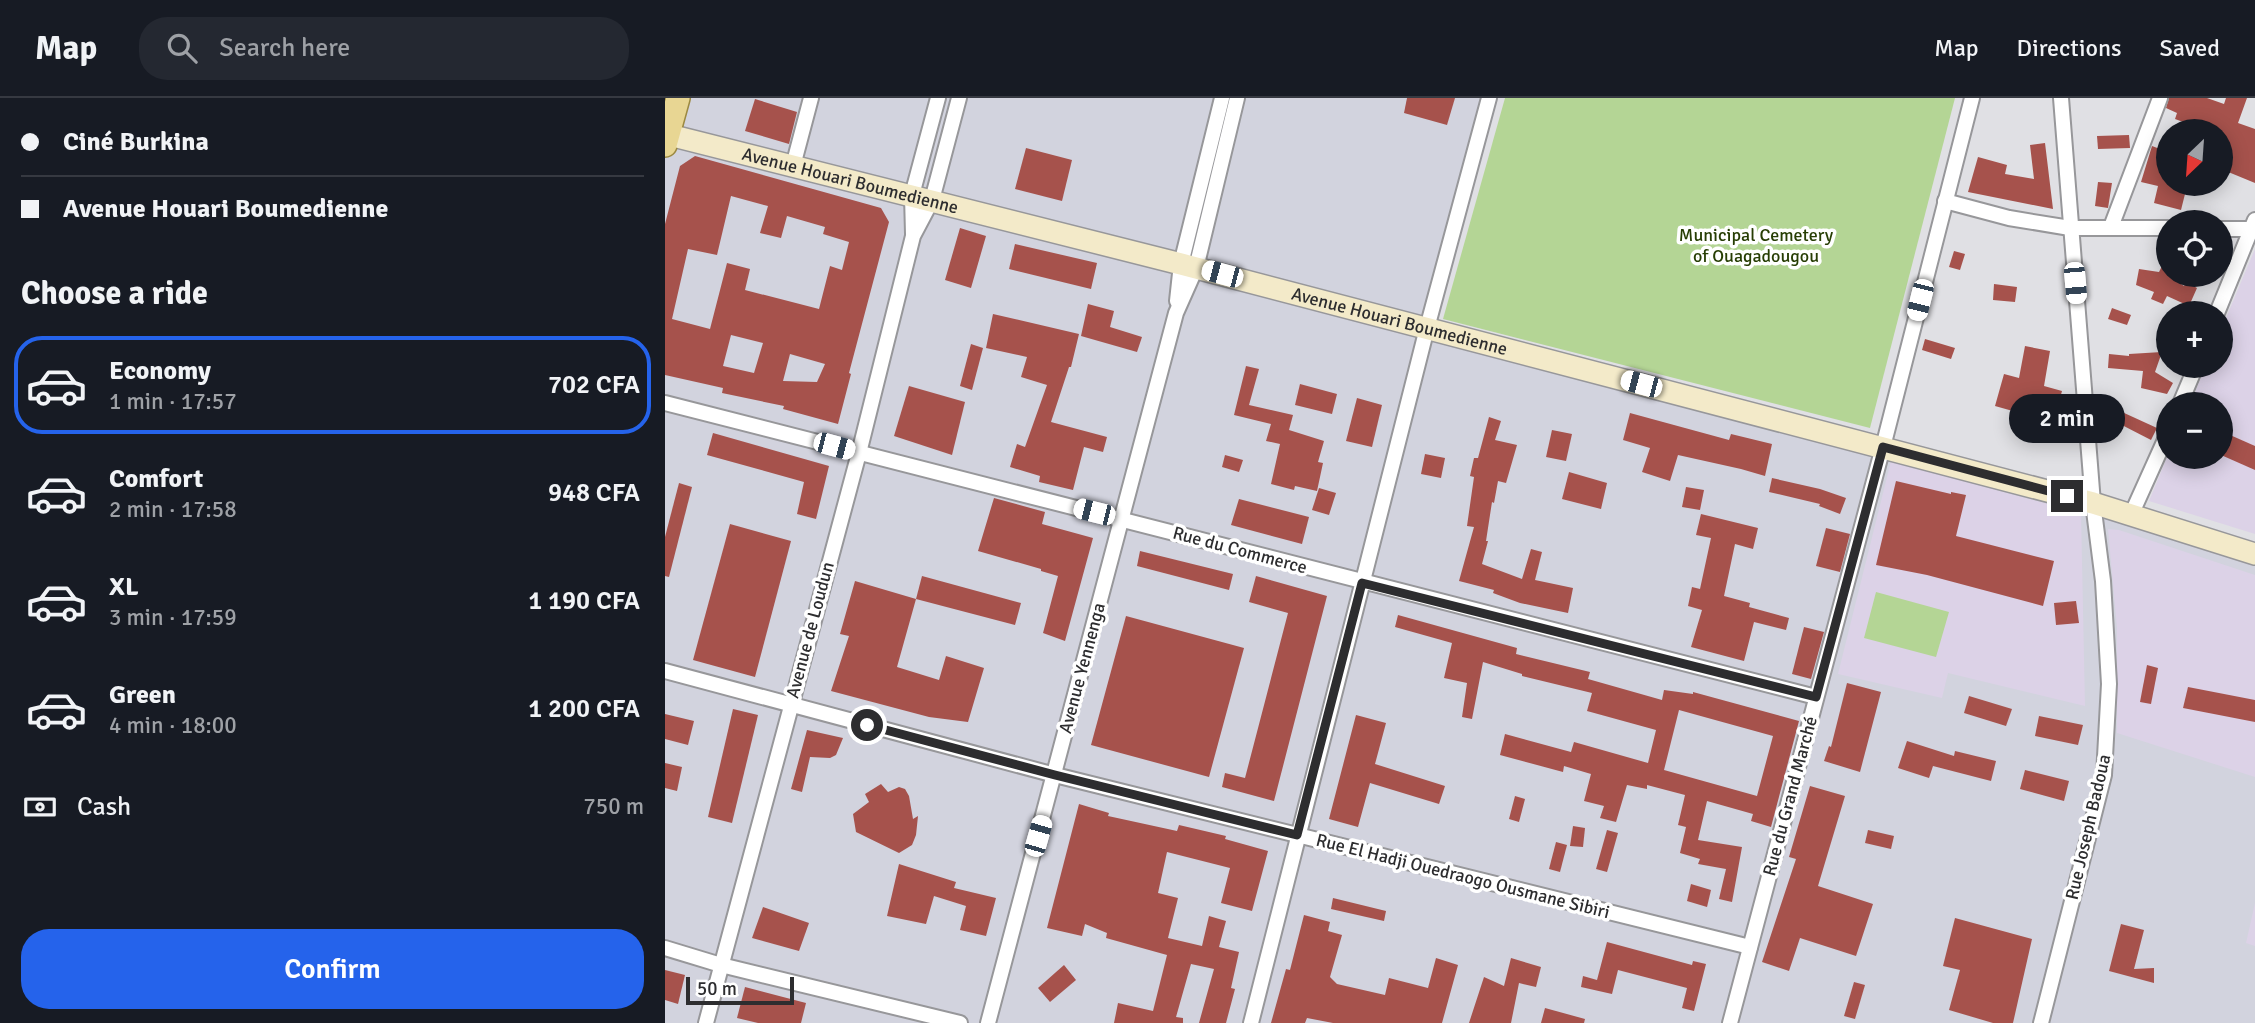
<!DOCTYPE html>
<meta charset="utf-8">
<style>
:root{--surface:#171b24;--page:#242831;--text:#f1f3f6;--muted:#9ea1a6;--line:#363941;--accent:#2563eb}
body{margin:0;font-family:Signika,sans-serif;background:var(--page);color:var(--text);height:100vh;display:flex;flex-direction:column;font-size:26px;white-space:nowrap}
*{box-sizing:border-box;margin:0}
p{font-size:23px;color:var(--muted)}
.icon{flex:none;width:38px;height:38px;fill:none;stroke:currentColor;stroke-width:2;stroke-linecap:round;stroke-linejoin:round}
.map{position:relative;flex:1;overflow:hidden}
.drawer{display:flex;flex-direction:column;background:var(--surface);width:665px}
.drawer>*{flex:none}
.banner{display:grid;align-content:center;height:154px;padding:0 21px;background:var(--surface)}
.needle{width:46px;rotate:205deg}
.controls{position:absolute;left:1491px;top:21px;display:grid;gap:14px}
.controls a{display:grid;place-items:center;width:77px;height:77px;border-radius:50%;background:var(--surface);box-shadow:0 4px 18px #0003;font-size:35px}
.scale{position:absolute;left:21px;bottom:18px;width:108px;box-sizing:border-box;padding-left:7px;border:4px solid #2d2d2f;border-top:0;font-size:19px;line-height:24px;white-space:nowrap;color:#2d2d2f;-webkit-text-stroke:5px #fff;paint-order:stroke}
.end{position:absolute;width:32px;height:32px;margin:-16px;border:9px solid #2d2d2f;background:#fff;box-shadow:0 0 0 4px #fff}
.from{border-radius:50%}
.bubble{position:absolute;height:49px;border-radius:24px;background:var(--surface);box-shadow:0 4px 18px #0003;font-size:23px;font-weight:600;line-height:49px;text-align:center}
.car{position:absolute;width:21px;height:42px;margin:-21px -10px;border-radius:9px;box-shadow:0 0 5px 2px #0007;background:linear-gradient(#fff 24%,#345 0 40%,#fff 0 76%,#345 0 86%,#fff 0)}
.banner b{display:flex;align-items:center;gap:24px;height:66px;font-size:26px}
.banner b+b{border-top:2px solid var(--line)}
.banner i{width:18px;height:18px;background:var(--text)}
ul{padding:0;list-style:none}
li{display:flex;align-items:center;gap:21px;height:98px;margin:0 14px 10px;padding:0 7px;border:4px solid transparent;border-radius:28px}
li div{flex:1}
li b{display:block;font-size:26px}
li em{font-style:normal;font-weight:600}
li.on{border-color:var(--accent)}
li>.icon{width:63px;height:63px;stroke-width:1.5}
h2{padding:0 21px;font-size:32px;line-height:84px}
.pay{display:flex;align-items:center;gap:18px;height:77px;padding:0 21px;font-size:26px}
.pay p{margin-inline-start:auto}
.action{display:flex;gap:14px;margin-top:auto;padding:14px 21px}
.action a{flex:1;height:80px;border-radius:28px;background:var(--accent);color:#fff;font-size:28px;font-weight:600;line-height:80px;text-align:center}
header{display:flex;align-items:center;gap:42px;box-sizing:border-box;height:98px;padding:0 35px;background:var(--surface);border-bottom:2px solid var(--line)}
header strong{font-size:33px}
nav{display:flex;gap:38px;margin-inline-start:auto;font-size:24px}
.search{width:490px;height:63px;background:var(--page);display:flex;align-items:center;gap:18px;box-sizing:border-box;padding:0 24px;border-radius:28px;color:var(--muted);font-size:26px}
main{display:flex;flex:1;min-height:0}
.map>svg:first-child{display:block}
.built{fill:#d2d3de}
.education{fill:#dcd2e7}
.green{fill:#b4d595}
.building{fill:#a6524c;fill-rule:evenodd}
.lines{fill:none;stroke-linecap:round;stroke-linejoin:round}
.street-casing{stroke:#97979a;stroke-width:18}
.secondary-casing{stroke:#97979a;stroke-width:24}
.primary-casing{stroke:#9c8941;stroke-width:26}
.street{stroke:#fff;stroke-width:14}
.secondary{stroke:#f3eac9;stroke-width:21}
.primary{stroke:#e8d693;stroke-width:23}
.route{stroke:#2d2d2f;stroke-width:9}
.labels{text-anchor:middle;stroke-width:7;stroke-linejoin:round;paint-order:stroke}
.street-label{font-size:18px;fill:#2d2d2f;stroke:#fff}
.park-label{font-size:18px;fill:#273e04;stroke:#fff}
</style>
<header>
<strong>Map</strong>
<div class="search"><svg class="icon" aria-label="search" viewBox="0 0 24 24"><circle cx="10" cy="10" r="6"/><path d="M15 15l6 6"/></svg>Search here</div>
<nav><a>Map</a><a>Directions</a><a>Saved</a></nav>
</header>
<main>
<section class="drawer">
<div class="banner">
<b><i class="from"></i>Ciné Burkina</b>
<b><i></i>Avenue Houari Boumedienne</b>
</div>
<h2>Choose a ride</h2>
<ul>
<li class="on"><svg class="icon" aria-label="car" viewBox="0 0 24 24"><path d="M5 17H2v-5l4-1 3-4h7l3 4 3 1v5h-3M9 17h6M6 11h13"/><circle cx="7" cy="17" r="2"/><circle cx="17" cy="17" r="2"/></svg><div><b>Economy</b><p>1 min · 17:57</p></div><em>702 CFA</em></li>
<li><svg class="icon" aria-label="car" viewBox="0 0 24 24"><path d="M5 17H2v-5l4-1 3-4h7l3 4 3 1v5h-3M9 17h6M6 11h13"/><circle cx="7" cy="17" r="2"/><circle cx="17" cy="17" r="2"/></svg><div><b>Comfort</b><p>2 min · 17:58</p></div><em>948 CFA</em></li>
<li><svg class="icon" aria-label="car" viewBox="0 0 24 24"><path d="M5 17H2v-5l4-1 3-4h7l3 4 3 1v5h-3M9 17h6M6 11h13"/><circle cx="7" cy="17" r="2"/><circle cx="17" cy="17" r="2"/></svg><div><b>XL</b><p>3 min · 17:59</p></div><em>1 190 CFA</em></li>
<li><svg class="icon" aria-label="car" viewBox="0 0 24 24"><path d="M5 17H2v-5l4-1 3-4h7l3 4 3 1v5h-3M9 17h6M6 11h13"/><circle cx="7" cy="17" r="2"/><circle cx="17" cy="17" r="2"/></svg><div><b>Green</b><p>4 min · 18:00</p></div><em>1 200 CFA</em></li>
</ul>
<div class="pay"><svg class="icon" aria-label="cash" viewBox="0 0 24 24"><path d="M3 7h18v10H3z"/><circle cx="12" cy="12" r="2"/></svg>Cash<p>750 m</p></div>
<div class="action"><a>Confirm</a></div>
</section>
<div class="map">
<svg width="1590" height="925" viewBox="0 0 1590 925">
<rect width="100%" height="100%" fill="#e0e0e4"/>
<path class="built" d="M 0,0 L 824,0 L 762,230 L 1590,456 L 1590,925 L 0,925 Z"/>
<g class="education">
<path d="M 1590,151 L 1590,436 L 1484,403 L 1503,357 L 1556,359 L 1556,306 L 1525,306 L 1541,268 L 1556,268 L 1556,232 Z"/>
<path d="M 1226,363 L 1416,415 L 1420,608 L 1283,575 L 1277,600 L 1173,576 Z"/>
<path d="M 1443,431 L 1454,432 L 1590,477 L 1590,679 L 1452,635 L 1452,530 Z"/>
<path d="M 1590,805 L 1590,848 L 1581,845 Z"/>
</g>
<g class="green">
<path d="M 840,0 L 1290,0 L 1205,330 L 778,221 Z"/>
<path d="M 1211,494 L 1284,514 L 1271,559 L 1199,540 Z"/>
</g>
<g class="building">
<path d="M 742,0 L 790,0 L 782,27 L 739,15 Z"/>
<path d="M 1504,0 L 1542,0 L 1559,6 L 1561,0 L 1582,0 L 1573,25 L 1590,31 L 1590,85 L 1556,71 L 1556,33 L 1543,33 L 1510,21 L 1512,15 L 1501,10 Z"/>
<path d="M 90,1 L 132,14 L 124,46 L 80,33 Z"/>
<path d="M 1464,37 L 1465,50 L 1433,51 L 1432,38 Z"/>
<path d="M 1380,45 L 1388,111 L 1303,94 L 1313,59 L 1342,67 L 1340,76 L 1369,81 L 1365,47 Z"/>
<path d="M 1487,48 L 1503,54 L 1503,86 L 1522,88 L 1516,112 L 1489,105 L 1493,88 L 1476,84 Z"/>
<path d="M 361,50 L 407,62 L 397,103 L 350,91 Z"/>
<path d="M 30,58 L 216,110 L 224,124 L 184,275 L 186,276 L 173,326 L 118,311 L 119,308 L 57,295 L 58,290 L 0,277 L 0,126 L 15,68 ZM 66,98 L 103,108 L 95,135 L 116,140 L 122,118 L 160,129 L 158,136 L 184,144 L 177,172 L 165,168 L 154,211 L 80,192 L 85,171 L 62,165 L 45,231 L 7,221 L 23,151 L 52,157 ZM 66,237 L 98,245 L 89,275 L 58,268 ZM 125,256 L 160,266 L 152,284 L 118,283 Z"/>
<path d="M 1433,84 L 1447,85 L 1443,110 L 1430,108 Z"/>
<path d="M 295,130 L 321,138 L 306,190 L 280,182 Z"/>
<path d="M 350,146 L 432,165 L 426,191 L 344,171 Z"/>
<path d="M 1289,153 L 1300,156 L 1295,172 L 1284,169 Z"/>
<path d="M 1503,156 L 1503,177 L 1519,188 L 1521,184 L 1532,190 L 1524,208 L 1502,198 L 1498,206 L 1486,201 L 1489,194 L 1471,187 L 1474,171 L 1494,174 Z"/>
<path d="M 1329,186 L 1352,189 L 1350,204 L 1328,202 Z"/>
<path d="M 423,206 L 449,213 L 445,229 L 477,239 L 472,254 L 416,238 Z"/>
<path d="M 1447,210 L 1466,217 L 1462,227 L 1443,221 Z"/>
<path d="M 328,216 L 414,236 L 406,269 L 404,269 L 386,324 L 442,339 L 438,354 L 419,349 L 408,392 L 374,384 L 375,378 L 345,369 L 352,346 L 360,349 L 382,287 L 356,279 L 362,259 L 321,250 Z"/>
<path d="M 1260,241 L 1290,250 L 1286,261 L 1257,252 Z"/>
<path d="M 306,246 L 318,250 L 307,292 L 295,288 Z"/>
<path d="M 1360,248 L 1385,253 L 1379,288 L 1397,293 L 1391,314 L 1379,311 L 1376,321 L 1330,308 L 1339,276 L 1354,280 Z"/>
<path d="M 1497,254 L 1490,274 L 1508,285 L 1502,296 L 1476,290 L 1478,273 L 1443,270 L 1444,256 L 1464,258 L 1464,256 Z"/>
<path d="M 581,268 L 594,271 L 584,307 L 628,317 L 624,332 L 659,343 L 653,364 L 658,365 L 652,393 L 630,388 L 629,392 L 606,386 L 615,346 L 601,343 L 606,326 L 569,317 Z"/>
<path d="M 635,286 L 672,296 L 667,316 L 630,307 Z"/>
<path d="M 244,288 L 300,304 L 287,357 L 229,338 Z"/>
<path d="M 692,300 L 717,307 L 707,349 L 681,343 Z"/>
<path d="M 1457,314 L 1492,330 L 1486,342 L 1451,324 Z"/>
<path d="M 965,315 L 1064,342 L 1066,336 L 1107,346 L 1100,378 L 1076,371 L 1013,357 L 1005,383 L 977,374 L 985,350 L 958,342 Z"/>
<path d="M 824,319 L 836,323 L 830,342 L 852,347 L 841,385 L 833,383 L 829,405 L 827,404 L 821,443 L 823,443 L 817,466 L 857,481 L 866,451 L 877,454 L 870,482 L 908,490 L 903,515 L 855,505 L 828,495 L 829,492 L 794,483 L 809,429 L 802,428 L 809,379 L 805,378 L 809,360 L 813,360 Z"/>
<path d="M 887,332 L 907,336 L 901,363 L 881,359 Z"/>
<path d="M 1556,333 L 1590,348 L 1590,372 L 1556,357 Z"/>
<path d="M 48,335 L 164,368 L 151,421 L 132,416 L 139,384 L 42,357 Z"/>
<path d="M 760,356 L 780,360 L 776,380 L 756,376 Z"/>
<path d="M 560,357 L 578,362 L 574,374 L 557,369 Z"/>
<path d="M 904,374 L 942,385 L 936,411 L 897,401 Z"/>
<path d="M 1107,380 L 1155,391 L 1181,400 L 1175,416 L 1154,408 L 1155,406 L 1104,394 Z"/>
<path d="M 1231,383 L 1286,396 L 1286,394 L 1301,397 L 1291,438 L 1389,463 L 1378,508 L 1262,477 L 1211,467 Z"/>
<path d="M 14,385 L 27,389 L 4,479 L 0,478 L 0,439 Z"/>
<path d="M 1021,389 L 1039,392 L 1035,412 L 1017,409 Z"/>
<path d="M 654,390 L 671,395 L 664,417 L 647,412 Z"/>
<path d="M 329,400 L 380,414 L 377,426 L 428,440 L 400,543 L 378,535 L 393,478 L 376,473 L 376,471 L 313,453 Z"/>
<path d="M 574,401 L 644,419 L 637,446 L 566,427 Z"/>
<path d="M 1036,416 L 1093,430 L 1088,451 L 1070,446 L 1059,498 L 1085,505 L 1084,509 L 1124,520 L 1121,532 L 1089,524 L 1079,563 L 1026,549 L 1037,512 L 1023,508 L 1027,489 L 1035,491 L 1046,440 L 1031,437 Z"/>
<path d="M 65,426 L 126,443 L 90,579 L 28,562 Z"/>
<path d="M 1161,430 L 1185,436 L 1175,474 L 1151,468 Z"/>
<path d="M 475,453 L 568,476 L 564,492 L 472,468 Z"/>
<path d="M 257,478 L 356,505 L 350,527 L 251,501 Z"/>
<path d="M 591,478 L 662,498 L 609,703 L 557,689 L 560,675 L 580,680 L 623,515 L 584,504 Z"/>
<path d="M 190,483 L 251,501 L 232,569 L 274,582 L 281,558 L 319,570 L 303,624 L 264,619 L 166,593 L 184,538 L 175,536 Z"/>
<path d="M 1411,503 L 1414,525 L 1391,527 L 1389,505 Z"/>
<path d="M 733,517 L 852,550 L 851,556 L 925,574 L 923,581 L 997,602 L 999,592 L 1028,596 L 1028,594 L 1134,623 L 1106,729 L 1086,723 L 1088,716 L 1042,703 L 1033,742 L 1077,749 L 1067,804 L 1054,801 L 1061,771 L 1033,766 L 1035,761 L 1015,755 L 1021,729 L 1013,727 L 1020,697 L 982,687 L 982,691 L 962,687 L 951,724 L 935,720 L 939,708 L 919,703 L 926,676 L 899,668 L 898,674 L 835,657 L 840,636 L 906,654 L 909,644 L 983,665 L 991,632 L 922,613 L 927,595 L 857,578 L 857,576 L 818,564 L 807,621 L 797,619 L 802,585 L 779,580 L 787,545 L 730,529 ZM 1014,612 L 1108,638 L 1092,698 L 999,672 Z"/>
<path d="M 461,518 L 579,550 L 544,679 L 426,647 Z"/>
<path d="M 1139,529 L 1159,534 L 1146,581 L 1127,576 Z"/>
<path d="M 1482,567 L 1493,570 L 1486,606 L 1475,604 Z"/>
<path d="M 1182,585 L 1216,594 L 1195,674 L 1159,663 L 1164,648 L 1166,649 Z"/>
<path d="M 1523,589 L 1590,602 L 1590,624 L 1518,610 Z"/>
<path d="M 1304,598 L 1347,611 L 1341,628 L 1299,615 Z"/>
<path d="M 68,611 L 93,617 L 67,725 L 43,719 Z"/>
<path d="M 0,616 L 29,623 L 23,647 L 0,641 Z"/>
<path d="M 691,617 L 721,625 L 710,666 L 780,688 L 774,706 L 705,685 L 693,729 L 664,721 Z"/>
<path d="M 1374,618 L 1418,627 L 1413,647 L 1370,638 Z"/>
<path d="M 142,632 L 178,640 L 171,657 L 165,660 L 145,659 L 137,694 L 126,691 Z"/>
<path d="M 1242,643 L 1289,658 L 1290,653 L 1331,663 L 1326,683 L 1268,668 L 1264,680 L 1233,670 Z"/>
<path d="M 0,665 L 17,669 L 12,693 L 0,690 Z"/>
<path d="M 1360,672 L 1404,683 L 1399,703 L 1355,691 Z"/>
<path d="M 216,686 L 223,694 L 234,689 L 240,691 L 244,698 L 248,721 L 253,718 L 251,737 L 247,747 L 234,755 L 191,734 L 188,716 L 204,704 L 200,696 Z"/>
<path d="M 1145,688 L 1180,698 L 1153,788 L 1208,806 L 1191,858 L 1135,840 L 1124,873 L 1097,864 L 1131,761 L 1124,759 Z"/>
<path d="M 850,698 L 860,701 L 854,724 L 844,721 Z"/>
<path d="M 414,706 L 444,715 L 443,718 L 512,733 L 514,727 L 561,738 L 560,741 L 603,753 L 587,813 L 556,805 L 565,770 L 502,754 L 493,795 L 513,800 L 503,840 L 537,848 L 544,818 L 561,823 L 554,849 L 574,854 L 566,890 L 570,891 L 561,925 L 534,925 L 549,871 L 526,866 L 511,919 L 518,920 L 518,925 L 449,925 L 453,905 L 488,913 L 502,857 L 441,840 L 442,835 L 420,826 L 417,838 L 382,830 Z"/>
<path d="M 908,728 L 920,730 L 918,749 L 905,748 Z"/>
<path d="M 942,732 L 953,735 L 942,774 L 931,771 Z"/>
<path d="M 1203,732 L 1229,738 L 1226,751 L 1200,745 Z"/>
<path d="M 891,744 L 902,747 L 895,774 L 884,771 Z"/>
<path d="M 234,766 L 291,784 L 289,790 L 331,800 L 321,838 L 295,832 L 301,808 L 269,798 L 261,826 L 222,818 Z"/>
<path d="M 1026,786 L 1046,792 L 1042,809 L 1022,803 Z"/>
<path d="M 668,800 L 721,813 L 719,823 L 666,811 Z"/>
<path d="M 98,809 L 144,825 L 134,853 L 87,840 Z"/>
<path d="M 639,817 L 665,824 L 663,833 L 677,837 L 665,879 L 672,886 L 720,897 L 724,880 L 763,890 L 771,860 L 793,867 L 777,925 L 668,925 L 642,920 L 640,925 L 606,925 L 621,871 L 625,872 Z"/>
<path d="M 1290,820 L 1367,841 L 1348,925 L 1328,925 L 1284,912 L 1295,872 L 1278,868 Z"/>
<path d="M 1456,826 L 1479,832 L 1469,871 L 1489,870 L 1489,885 L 1444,873 Z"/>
<path d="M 942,844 L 1027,867 L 1028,863 L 1041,866 L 1029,913 L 1017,910 L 1022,890 L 953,872 L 947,896 L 916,889 L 918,878 L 932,882 Z"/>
<path d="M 846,860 L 876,869 L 871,889 L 854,885 L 846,925 L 804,925 L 819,879 L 839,888 Z"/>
<path d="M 399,867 L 411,882 L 385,904 L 373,890 Z"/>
<path d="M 0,872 L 20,877 L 13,906 L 0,902 Z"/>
<path d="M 1189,884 L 1200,887 L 1190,921 L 1179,918 Z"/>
<path d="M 80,889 L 141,905 L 136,925 L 93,925 L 72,920 Z"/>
<path d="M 880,910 L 920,921 L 919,925 L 876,925 Z"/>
</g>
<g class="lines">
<defs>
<g id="street">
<path d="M 128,68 L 146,0"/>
<path d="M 1280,103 L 1344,120 L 1405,130 L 1503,130"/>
<path d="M 1446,129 L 1495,0"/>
<path d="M 1556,131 L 1590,131"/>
<path d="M 248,136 L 247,97 L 273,0"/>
<path d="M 512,203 L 516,166 L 557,0"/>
<path d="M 1552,215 L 1590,122"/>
<path d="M 0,305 L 1151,599"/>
<path d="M 1515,306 L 1531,268"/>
<path d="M 1467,415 L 1503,335"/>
<path d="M 0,573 L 390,677 L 1085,849"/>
<path d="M 0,850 L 56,867 L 295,925"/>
<path d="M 41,925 L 194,355 L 248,138 L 267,102 L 294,0"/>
<path d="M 323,925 L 511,215 L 531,170 L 572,0"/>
<path d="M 586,925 L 762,230 L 824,0"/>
<path d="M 1065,925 L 1218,349 L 1307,0"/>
<path d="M 1376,925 L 1439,677 L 1444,586 L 1438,483 L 1428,405 L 1396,0"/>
</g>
<g id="secondary">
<path id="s1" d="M 0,36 L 516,166 L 1428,405 L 1590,456"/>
</g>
<path id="primary" d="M 0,47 L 13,0"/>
</defs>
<use href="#street" class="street-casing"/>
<use href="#secondary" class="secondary-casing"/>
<use href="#primary" class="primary-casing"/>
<use href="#street" class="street"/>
<use href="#secondary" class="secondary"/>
<use href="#primary" class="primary"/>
</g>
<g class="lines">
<path class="route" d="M 202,627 L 390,677 L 632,737 L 697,485 L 1151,599 L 1218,349 L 1402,398"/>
</g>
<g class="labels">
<g class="street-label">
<text dy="6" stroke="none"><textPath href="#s1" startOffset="191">Avenue Houari Boumedienne</textPath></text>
<text dy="6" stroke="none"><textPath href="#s1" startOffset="758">Avenue Houari Boumedienne</textPath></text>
<text transform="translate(575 452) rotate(15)" y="6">Rue du Commerce</text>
<text transform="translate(145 532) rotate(-75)" y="6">Avenue de Loudun</text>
<text transform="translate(417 570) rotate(-75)" y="6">Avenue Yennenga</text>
<text transform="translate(1125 698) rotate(-75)" y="6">Rue du Grand Marché</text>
<text transform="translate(1423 729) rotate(-77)" y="6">Rue Joseph Badoua</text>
<text transform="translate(798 778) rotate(14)" y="6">Rue El Hadji Ouedraogo Ousmane Sibiri</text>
</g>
<g class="park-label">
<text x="1091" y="143">Municipal Cemetery<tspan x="1091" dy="21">of Ouagadougou</tspan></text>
</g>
</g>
</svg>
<div class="controls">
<a><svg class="needle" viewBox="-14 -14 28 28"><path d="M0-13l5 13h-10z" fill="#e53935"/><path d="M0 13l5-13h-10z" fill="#9ea1a6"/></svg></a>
<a><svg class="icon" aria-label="locate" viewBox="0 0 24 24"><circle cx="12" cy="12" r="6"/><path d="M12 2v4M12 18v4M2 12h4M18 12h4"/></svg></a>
<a>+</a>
<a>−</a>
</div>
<div class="scale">50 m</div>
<i class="end from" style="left:202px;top:627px"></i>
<i class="end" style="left:1402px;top:398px"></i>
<div class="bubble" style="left:1344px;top:296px;width:116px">2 min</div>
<i class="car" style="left:557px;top:176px;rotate:285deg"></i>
<i class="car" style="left:1410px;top:185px;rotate:175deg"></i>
<i class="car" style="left:1255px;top:202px;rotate:194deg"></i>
<i class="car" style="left:976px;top:286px;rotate:285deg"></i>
<i class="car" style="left:169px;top:348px;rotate:105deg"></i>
<i class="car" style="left:429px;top:414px;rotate:284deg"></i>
<i class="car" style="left:373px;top:738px;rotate:16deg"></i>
</div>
</main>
